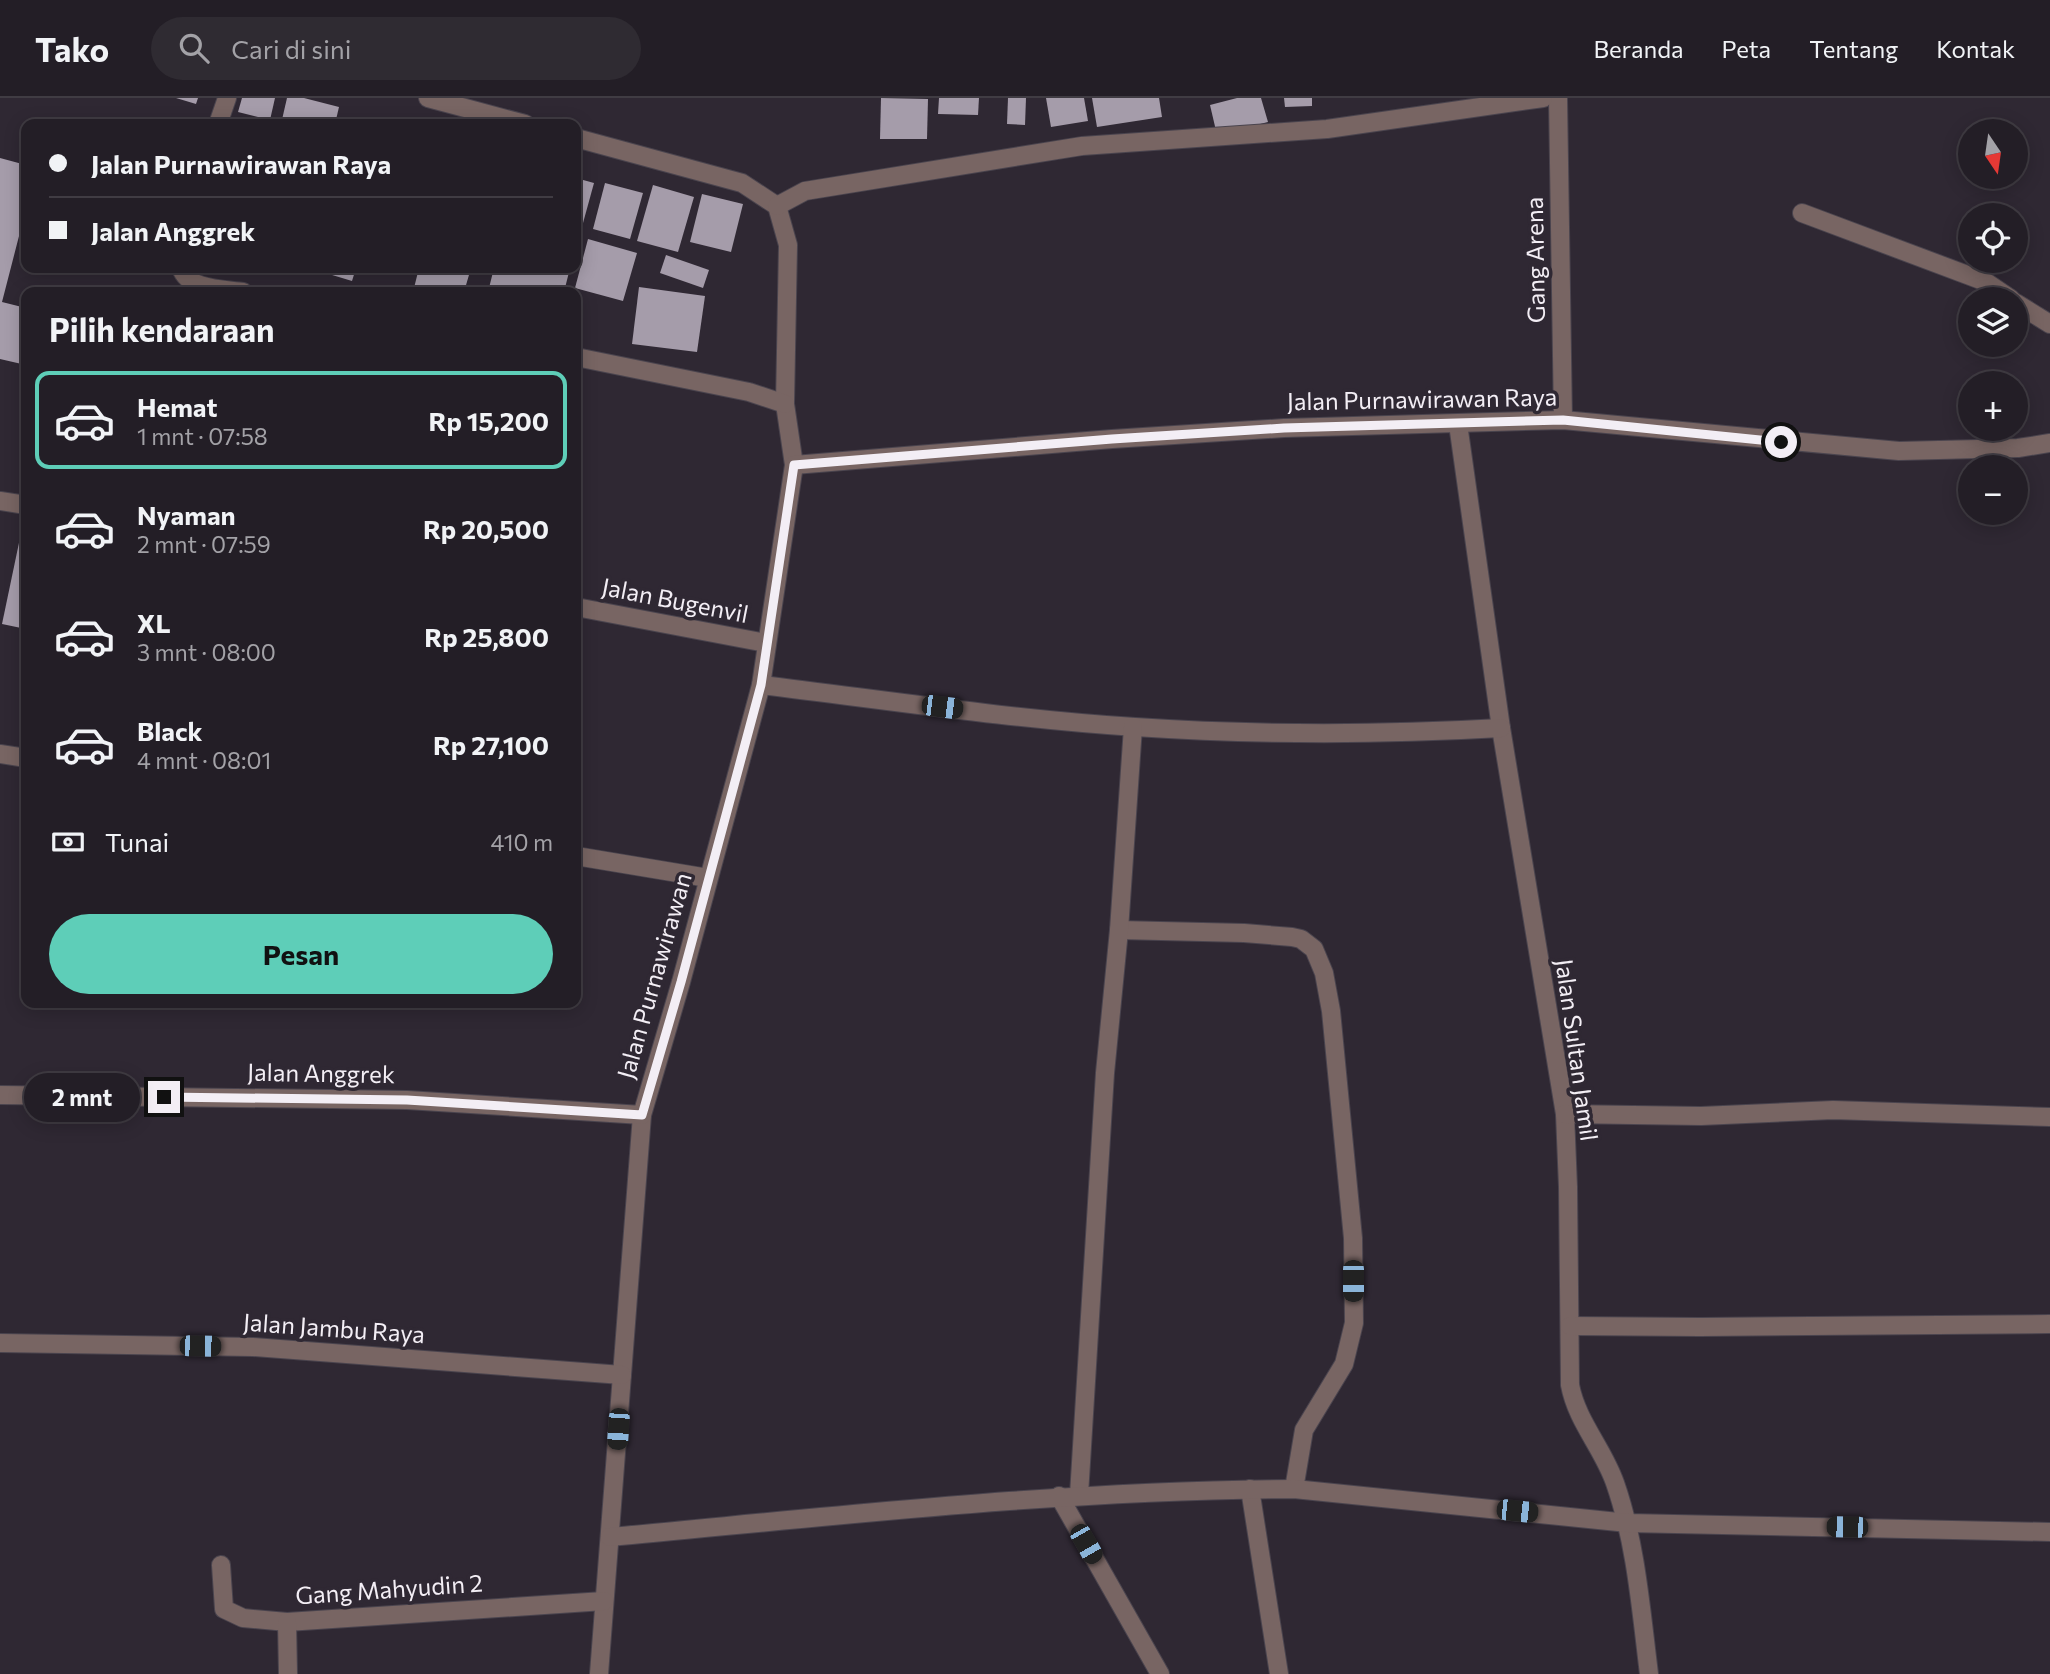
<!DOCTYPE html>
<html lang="id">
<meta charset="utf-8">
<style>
:root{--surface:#231e26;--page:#2f2b32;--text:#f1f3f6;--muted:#a3a2a7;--line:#403c43;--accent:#5eceb8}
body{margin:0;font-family:Commissioner,sans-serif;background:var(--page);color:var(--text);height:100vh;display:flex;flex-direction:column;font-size:26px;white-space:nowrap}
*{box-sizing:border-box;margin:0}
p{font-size:23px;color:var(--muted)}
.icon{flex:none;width:38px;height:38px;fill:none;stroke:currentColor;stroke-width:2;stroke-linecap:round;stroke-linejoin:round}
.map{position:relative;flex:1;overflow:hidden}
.drawer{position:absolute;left:21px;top:189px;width:560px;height:721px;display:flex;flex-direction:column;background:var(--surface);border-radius:14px;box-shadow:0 4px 18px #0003,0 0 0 2px var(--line)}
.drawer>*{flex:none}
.top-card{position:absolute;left:21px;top:21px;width:560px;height:154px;border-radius:14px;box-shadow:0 4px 18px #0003,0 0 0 2px var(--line);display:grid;align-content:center;height:154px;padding:0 28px;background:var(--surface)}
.needle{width:46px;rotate:167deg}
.tools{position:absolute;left:1958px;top:21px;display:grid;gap:14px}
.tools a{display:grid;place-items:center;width:70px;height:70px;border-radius:50%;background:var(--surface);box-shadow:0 4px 18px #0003,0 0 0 2px var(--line);font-size:35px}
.end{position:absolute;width:32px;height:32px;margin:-16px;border:9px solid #f3eef5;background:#111;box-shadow:0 0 0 4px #111}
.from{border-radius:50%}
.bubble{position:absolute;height:49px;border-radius:24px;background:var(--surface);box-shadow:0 4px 18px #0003,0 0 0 2px var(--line);font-size:23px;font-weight:700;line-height:49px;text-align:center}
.car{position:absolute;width:21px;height:42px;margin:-21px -10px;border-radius:9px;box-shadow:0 0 5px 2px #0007;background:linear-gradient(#222 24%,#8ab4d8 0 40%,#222 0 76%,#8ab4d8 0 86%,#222 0)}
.top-card b{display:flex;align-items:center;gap:24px;height:66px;font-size:26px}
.top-card b+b{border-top:2px solid var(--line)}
.top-card i{width:18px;height:18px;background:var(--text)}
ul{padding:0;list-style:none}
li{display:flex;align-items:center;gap:21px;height:98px;margin:0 14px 10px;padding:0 14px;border:4px solid transparent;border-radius:14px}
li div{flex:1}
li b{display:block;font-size:26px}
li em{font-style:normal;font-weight:700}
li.active{border-color:var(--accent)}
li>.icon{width:63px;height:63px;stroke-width:1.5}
h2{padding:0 28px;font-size:32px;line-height:84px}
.pay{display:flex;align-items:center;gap:18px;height:77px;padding:0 28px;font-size:26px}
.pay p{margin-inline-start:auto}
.action{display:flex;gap:14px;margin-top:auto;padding:14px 28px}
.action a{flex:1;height:80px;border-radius:42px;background:var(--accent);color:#111;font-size:28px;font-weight:700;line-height:80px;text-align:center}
header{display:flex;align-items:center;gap:42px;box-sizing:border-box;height:98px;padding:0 35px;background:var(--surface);border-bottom:2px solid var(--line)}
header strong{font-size:33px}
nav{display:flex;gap:38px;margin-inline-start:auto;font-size:24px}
.search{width:490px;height:63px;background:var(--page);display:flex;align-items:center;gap:18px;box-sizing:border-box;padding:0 24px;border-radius:38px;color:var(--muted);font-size:26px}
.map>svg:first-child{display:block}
.building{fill:#a59caa}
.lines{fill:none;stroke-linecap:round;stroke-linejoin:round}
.minor-casing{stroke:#4a444e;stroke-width:20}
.minor{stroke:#786563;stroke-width:18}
.route{stroke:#f3eef5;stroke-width:9}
.labels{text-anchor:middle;stroke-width:7;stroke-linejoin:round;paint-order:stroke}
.street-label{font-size:24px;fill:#f3eef5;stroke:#2f2833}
</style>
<header>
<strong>Tako</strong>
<div class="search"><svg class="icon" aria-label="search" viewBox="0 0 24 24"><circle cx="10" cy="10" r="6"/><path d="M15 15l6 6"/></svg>Cari di sini</div>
<nav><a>Beranda</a><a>Peta</a><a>Tentang</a><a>Kontak</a></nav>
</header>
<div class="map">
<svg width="2050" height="1576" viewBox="0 0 2050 1576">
<rect width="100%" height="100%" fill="#2f2833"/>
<g class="building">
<path d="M 176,0 L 198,0 L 196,6 Z"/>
<path d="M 242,0 L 275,0 L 270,22 L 238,14 Z"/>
<path d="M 287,0 L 304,0 L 339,9 L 335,26 L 281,26 Z"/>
<path d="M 881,0 L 928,1 L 927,41 L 880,41 Z"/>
<path d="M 939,0 L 979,0 L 978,17 L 938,16 Z"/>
<path d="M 1008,0 L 1026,0 L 1025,27 L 1007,26 Z"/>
<path d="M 1046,0 L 1084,0 L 1088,23 L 1051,29 Z"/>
<path d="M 1092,0 L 1159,0 L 1162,19 L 1097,29 Z"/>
<path d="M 1237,0 L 1261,0 L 1268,24 L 1217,37 L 1210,7 Z"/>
<path d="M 1284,0 L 1312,0 L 1312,8 L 1285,9 Z"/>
<path d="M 235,19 L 256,26 L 232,26 Z"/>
<path d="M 0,60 L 26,67 L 26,111 L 2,204 L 26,210 L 26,267 L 0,261 Z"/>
<path d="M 576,80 L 594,85 L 580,136 L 576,134 Z"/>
<path d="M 605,85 L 643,95 L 630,141 L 593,131 Z"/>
<path d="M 653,87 L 694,99 L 678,154 L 637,143 Z"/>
<path d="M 702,96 L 743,106 L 731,154 L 690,144 Z"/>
<path d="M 588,141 L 637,155 L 623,203 L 575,190 Z"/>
<path d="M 666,157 L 709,172 L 703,190 L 660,175 Z"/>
<path d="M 309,170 L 356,170 L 352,183 Z"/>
<path d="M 419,170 L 471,170 L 464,194 L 413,194 Z"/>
<path d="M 494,170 L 570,170 L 564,194 L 488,194 Z"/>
<path d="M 639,189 L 705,198 L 697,254 L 632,246 Z"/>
<path d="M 20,440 L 26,442 L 26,531 L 2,526 Z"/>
</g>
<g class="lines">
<defs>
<g id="minor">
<path d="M 428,0 L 525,26"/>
<path d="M 1558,0 L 1563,322"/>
<path d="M 218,26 L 227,0"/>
<path d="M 576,40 L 742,85 L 777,108 L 788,147 L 785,306 L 794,367 L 761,587 L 681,884 L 642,1017 L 599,1576"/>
<path d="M 777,108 L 805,93 L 1082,48 L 1327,31 L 1543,0"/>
<path d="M 1802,115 L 1986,184 L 2011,201"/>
<path d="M 181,170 C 188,192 223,191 243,194"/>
<path d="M 2016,205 L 2050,226"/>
<path d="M 576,259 L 749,294 L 785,306"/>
<path d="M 1458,326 L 1501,630 L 1565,1016 L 1568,1089 L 1570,1287 C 1577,1324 1603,1350 1615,1385 C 1636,1445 1641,1512 1649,1576"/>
<path d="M 794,367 L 1112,341 L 1284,330 L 1563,322 L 1899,353 L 2018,350 L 2050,345"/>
<path d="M 0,403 L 26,407"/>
<path d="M 576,509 L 766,545"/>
<path d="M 761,587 C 886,602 1010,621 1135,629 C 1257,637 1379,637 1501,630"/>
<path d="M 0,656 L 26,660"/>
<path d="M 576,758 L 708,780"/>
<path d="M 1119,832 L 1244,835 L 1292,839 L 1301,841 L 1314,851 L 1324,875 L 1331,913 L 1353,1140 L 1354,1225 L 1344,1266 L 1304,1332 L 1294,1391"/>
<path d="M 0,997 L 407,1002 L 642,1017"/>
<path d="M 1565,1016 L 1701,1018 L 1833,1012 L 2050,1019"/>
<path d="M 1570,1228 L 1700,1229 L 2050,1226"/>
<path d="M 0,1245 L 253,1249 L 622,1277"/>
<path d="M 1250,1391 L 1279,1576"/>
<path d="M 1079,1397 L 1105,975 L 1119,832 L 1133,629"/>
<path d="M 1059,1398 L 1160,1576"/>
<path d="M 610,1439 C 838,1418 1065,1392 1294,1391 L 1628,1425 L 2050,1434"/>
<path d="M 221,1467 L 224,1511 L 243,1520 L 287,1524 L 604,1503"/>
<path d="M 287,1524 L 288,1576"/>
</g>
</defs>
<use href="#minor" class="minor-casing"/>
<use href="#minor" class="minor"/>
</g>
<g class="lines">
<path class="route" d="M 164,999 L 407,1002 L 642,1017 L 681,884 L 761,587 L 794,367 L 1112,341 L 1284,330 L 1563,322 L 1781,344"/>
</g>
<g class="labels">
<g class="street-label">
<text transform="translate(1536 162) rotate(-91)" y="8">Gang Arena</text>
<text transform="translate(1422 302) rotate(-1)" y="8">Jalan Purnawirawan Raya</text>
<text transform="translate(675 503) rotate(11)" y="8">Jalan Bugenvil</text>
<text transform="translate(655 878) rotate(-74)" y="8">Jalan Purnawirawan</text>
<text transform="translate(1576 952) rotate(82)" y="8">Jalan Sultan Jamil</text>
<text transform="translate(321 976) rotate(1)" y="8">Jalan Anggrek</text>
<text transform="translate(334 1231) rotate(4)" y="8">Jalan Jambu Raya</text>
<text transform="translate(389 1492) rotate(-4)" y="8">Gang Mahyudin 2</text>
</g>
</g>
</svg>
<div class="tools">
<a><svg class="needle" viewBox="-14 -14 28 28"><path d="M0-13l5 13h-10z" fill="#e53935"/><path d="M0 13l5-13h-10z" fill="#a3a2a7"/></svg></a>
<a><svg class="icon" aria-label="locate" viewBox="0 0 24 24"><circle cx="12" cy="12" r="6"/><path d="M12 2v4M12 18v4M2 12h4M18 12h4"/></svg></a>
<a><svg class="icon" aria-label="layers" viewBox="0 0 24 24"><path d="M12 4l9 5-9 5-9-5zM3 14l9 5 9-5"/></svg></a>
<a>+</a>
<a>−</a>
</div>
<i class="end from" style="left:1781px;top:344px"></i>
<i class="end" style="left:164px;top:999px"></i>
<div class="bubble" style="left:24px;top:975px;width:116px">2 mnt</div>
<i class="car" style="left:942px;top:609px;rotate:97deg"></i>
<i class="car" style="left:1353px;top:1183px;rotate:180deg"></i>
<i class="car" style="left:200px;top:1248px;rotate:91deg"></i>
<i class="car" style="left:618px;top:1331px;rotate:184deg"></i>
<i class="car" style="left:1517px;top:1413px;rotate:96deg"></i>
<i class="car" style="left:1847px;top:1429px;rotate:271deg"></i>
<i class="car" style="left:1086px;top:1446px;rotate:150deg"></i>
<div class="top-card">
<b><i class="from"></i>Jalan Purnawirawan Raya</b>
<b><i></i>Jalan Anggrek</b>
</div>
<section class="drawer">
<h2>Pilih kendaraan</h2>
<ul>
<li class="active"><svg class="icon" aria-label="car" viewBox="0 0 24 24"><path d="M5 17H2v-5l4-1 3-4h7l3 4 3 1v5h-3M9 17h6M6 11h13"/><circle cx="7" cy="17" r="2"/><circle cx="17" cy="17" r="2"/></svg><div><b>Hemat</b><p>1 mnt · 07:58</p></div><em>Rp 15,200</em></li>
<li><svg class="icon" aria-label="car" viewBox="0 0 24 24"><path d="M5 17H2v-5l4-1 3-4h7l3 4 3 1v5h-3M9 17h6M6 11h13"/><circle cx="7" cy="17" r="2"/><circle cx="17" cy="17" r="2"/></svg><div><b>Nyaman</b><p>2 mnt · 07:59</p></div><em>Rp 20,500</em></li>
<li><svg class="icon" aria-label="car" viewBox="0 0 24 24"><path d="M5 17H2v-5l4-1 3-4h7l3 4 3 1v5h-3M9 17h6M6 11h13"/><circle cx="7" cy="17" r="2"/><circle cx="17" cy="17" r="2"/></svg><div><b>XL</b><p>3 mnt · 08:00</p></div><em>Rp 25,800</em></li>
<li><svg class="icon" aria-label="car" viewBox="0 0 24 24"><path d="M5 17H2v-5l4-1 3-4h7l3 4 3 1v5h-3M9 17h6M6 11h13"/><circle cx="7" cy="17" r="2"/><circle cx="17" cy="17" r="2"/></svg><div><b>Black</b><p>4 mnt · 08:01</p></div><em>Rp 27,100</em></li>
</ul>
<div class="pay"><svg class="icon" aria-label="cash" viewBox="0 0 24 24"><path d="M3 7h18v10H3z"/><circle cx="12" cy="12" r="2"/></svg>Tunai<p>410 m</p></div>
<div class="action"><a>Pesan</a></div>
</section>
</div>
